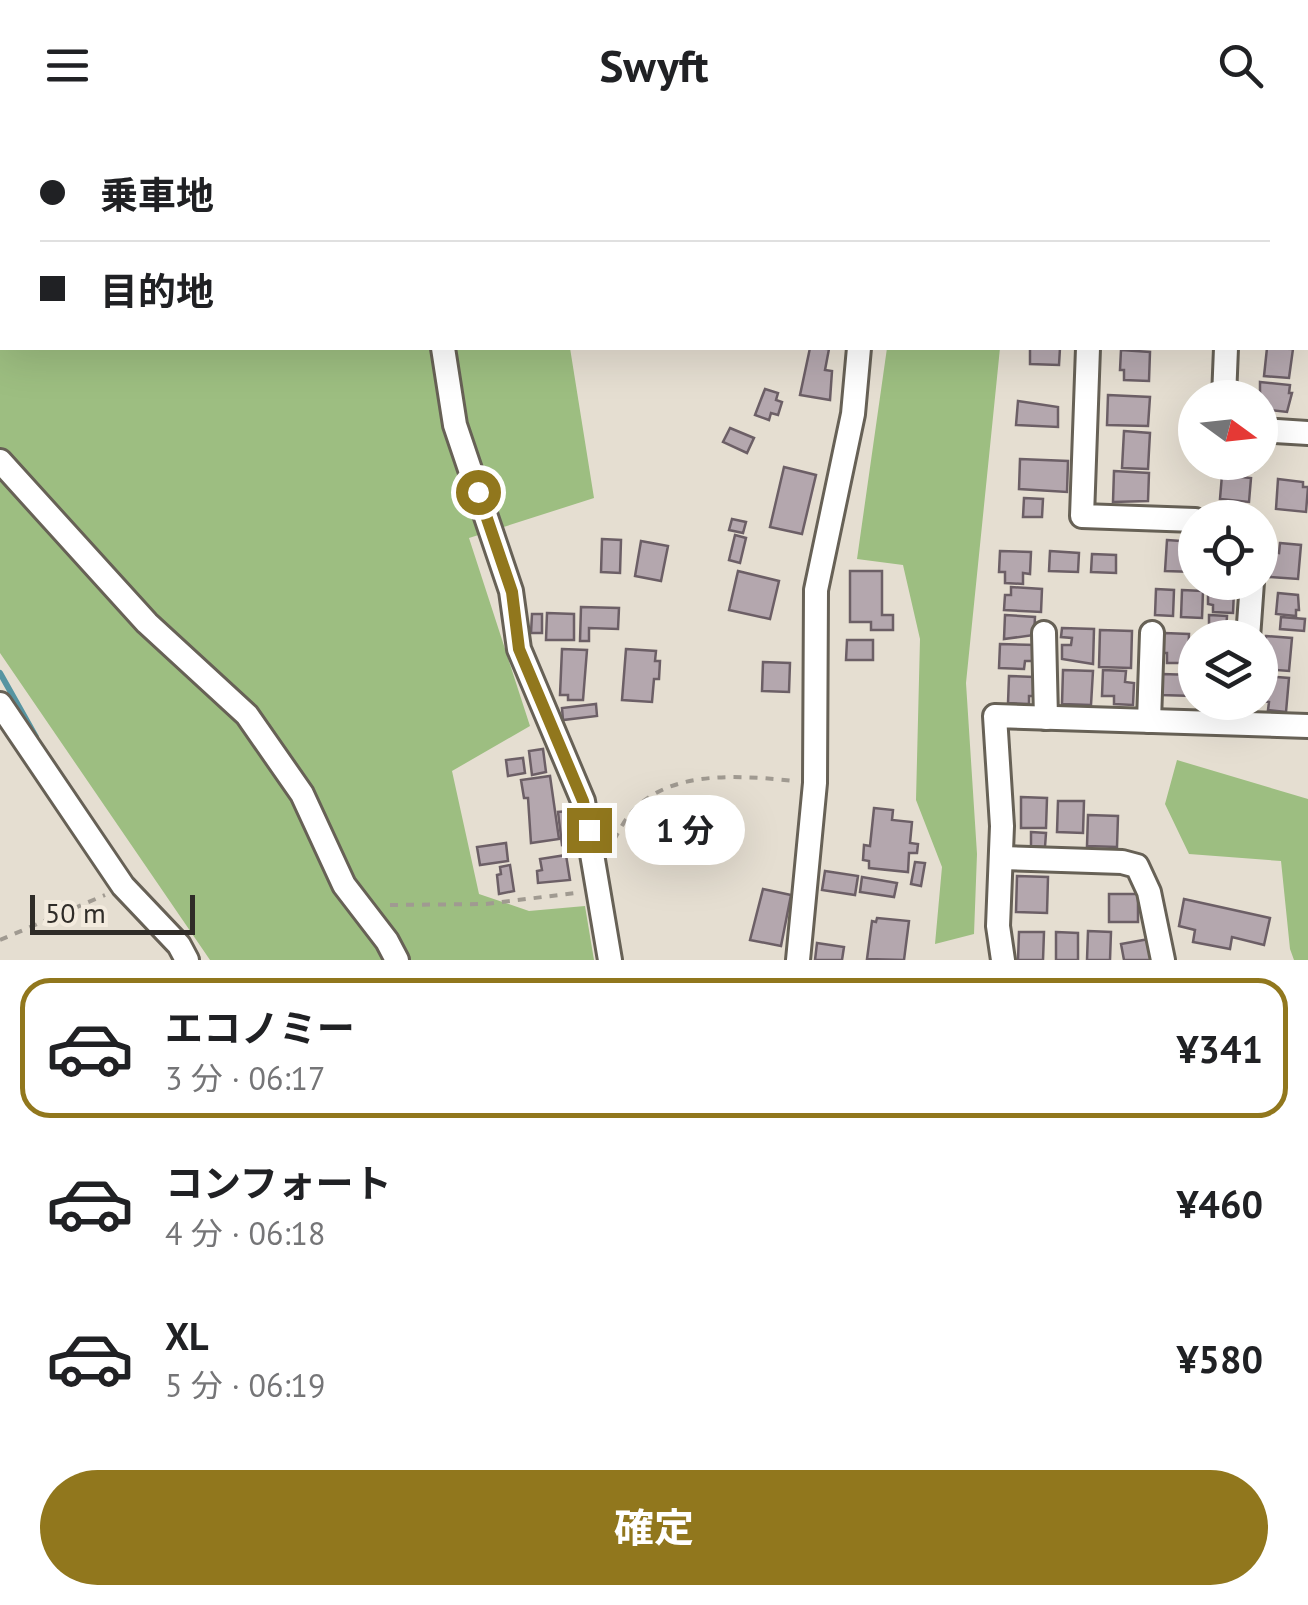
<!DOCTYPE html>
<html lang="ja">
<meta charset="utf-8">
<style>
:root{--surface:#fff;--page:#f6f6f6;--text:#202124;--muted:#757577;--line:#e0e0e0;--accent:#91771d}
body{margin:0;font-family:"PT Sans","Noto Sans JP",sans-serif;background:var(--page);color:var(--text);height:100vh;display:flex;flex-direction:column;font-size:38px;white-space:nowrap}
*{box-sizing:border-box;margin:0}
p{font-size:32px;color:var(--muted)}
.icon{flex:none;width:55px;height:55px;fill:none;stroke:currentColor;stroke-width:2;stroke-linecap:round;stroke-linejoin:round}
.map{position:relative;height:830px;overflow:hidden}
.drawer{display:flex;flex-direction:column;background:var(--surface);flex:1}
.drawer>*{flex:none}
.top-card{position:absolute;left:0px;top:0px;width:1310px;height:220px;box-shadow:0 10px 40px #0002;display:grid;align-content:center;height:220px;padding:0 40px;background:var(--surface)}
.needle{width:65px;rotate:105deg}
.controls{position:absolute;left:1178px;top:250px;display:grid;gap:20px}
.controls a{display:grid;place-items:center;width:100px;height:100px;border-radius:50%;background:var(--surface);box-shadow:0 10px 40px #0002;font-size:50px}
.scale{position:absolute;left:30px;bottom:25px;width:165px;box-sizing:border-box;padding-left:10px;border:5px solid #2f2c28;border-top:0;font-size:28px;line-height:35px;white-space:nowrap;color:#2f2c28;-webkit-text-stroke:8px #f3ebde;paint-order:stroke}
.end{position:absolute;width:45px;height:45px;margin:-22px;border:12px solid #91771d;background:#fff;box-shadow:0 0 0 5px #fff}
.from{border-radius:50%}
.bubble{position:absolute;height:70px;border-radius:35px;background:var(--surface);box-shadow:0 10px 40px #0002;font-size:32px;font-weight:700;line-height:70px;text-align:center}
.top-card b{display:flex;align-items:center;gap:35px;height:95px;font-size:38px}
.top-card b+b{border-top:2px solid var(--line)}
.top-card i{width:25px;height:25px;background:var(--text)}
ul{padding:18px 0 0;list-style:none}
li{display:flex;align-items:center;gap:30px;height:140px;margin:0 20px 15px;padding:0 20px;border:5px solid transparent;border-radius:30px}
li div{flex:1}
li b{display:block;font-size:38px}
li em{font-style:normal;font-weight:700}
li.active{border-color:var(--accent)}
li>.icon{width:90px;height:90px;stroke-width:1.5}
.primary-button{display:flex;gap:20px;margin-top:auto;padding:20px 40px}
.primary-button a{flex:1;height:115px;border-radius:60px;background:var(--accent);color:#fff;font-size:40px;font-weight:700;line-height:115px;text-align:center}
header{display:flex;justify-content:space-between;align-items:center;height:130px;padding:0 40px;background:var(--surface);font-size:45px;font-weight:700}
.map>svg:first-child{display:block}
.forest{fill:#9dbe81}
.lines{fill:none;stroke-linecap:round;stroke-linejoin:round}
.stream{stroke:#5694a1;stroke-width:6}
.building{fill:#b4a7ae;stroke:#6c5f66;stroke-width:2.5}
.minor-casing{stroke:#676156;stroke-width:28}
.path{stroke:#a09a91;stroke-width:4;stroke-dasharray:8 8;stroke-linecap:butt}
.minor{stroke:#fff;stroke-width:22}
.route{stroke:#91771d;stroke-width:12}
</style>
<header><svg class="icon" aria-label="menu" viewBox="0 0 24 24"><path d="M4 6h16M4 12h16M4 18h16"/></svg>Swyft<svg class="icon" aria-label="search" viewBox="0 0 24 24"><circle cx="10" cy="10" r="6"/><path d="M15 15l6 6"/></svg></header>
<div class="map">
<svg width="1308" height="830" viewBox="0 0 1308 830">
<rect width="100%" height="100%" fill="#e5ded1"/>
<g class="forest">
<path d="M 0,0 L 507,0 L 2,2 L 2,218 L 570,218 L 594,368 L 469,408 L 530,596 L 452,641 L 479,764 L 529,781 L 585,776 L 594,830 L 210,830 L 0,523 Z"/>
<path d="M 979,0 L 1308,0 L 1308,64 L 1308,2 L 979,2 Z"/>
<path d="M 887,218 L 1000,218 L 966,553 L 977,724 L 974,804 L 935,814 L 942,737 L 916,670 L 920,509 L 903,435 L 857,429 Z"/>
<path d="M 1177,630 L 1308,669 L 1308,830 L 1294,830 L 1290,819 L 1281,731 L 1189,724 L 1165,674 Z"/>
</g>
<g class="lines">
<path class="stream" d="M 0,543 L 36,607"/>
</g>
<g class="building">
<path d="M 810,218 L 829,219 L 825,240 L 832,241 L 830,270 L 800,265 Z"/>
<path d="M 1030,218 L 1060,218 L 1059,235 L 1030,234 Z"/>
<path d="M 1267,218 L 1293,219 L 1289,248 L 1264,246 Z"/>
<path d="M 1121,220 L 1150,222 L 1149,251 L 1124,250 L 1124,240 L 1120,240 Z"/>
<path d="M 1260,252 L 1290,255 L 1289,263 L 1292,263 L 1287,282 L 1260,279 Z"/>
<path d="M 765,259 L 778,263 L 776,270 L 782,272 L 778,285 L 771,283 L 769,290 L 755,285 Z"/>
<path d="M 1108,265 L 1150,267 L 1148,296 L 1107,295 Z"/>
<path d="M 1018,271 L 1058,277 L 1058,297 L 1016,295 Z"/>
<path d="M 730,298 L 754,308 L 747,323 L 723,312 Z"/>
<path d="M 1124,301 L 1150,303 L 1148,339 L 1122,338 Z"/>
<path d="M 1020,329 L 1068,331 L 1067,362 L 1019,359 Z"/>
<path d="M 1230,332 L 1255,332 L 1254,341 L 1229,339 Z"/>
<path d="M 784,337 L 816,345 L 802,404 L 770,397 Z"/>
<path d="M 1114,341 L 1149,343 L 1148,371 L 1113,372 Z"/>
<path d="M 1222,345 L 1251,348 L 1249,372 L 1220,369 Z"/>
<path d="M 1278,349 L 1303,352 L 1303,357 L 1308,357 L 1306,382 L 1276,379 Z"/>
<path d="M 1024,368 L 1043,369 L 1042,387 L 1023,387 Z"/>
<path d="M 732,389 L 746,392 L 743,403 L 729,400 Z"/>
<path d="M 735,405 L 746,408 L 740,433 L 729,430 Z"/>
<path d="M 602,409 L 621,410 L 620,443 L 601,442 Z"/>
<path d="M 1167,410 L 1195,412 L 1195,442 L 1165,441 Z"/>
<path d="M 641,411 L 668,416 L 661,451 L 635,446 Z"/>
<path d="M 1280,413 L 1301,415 L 1298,449 L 1270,447 L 1273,422 L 1279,423 Z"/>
<path d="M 1000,421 L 1031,422 L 1030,444 L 1023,443 L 1023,454 L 1005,453 L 1005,442 L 999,442 Z"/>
<path d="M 1050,421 L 1079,423 L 1078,442 L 1049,441 Z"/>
<path d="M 1092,424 L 1116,425 L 1116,443 L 1091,442 Z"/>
<path d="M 738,441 L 779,451 L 770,489 L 729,480 Z"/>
<path d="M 850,441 L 882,441 L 882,485 L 893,485 L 893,500 L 871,500 L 871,492 L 850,492 Z"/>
<path d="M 1011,457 L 1042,459 L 1041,482 L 1004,480 L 1005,465 L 1011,465 Z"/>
<path d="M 1156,459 L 1174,460 L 1173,486 L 1155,485 Z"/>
<path d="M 1182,460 L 1203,461 L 1202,488 L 1181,487 Z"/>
<path d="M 1208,460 L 1234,461 L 1233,483 L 1213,482 L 1213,475 L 1208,474 Z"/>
<path d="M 1278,463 L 1298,465 L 1299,480 L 1296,480 L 1296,486 L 1276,484 Z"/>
<path d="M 581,477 L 619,478 L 618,499 L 589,498 L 589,511 L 580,511 Z"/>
<path d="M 547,483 L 574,484 L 574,510 L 546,510 Z"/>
<path d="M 532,484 L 542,484 L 542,503 L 531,503 Z"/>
<path d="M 1005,485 L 1035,487 L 1034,505 L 1004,509 Z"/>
<path d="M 1209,485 L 1227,486 L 1226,502 L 1209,502 Z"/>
<path d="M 1281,487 L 1305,489 L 1304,501 L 1280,499 Z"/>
<path d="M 1062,498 L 1094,499 L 1093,534 L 1062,529 L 1062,515 L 1071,515 L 1072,508 L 1061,507 Z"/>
<path d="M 1100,500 L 1132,501 L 1131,538 L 1099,537 Z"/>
<path d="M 1164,503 L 1189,504 L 1188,533 L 1167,533 L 1167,523 L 1163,523 Z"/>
<path d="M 1266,506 L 1292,508 L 1289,541 L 1263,539 Z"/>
<path d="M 847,510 L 873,510 L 873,530 L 846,530 Z"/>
<path d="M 1000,514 L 1036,515 L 1035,531 L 1025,531 L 1024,539 L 999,538 Z"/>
<path d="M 562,519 L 587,520 L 583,570 L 568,570 L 568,565 L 560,565 Z"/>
<path d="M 626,519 L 656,521 L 655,531 L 660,531 L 659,549 L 654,549 L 652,572 L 622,570 Z"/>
<path d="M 763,532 L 790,533 L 789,562 L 762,561 Z"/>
<path d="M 1063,540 L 1093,541 L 1091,575 L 1062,574 Z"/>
<path d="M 1103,540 L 1126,541 L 1125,552 L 1134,553 L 1133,575 L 1114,574 L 1114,566 L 1102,566 Z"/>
<path d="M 1162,544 L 1193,545 L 1193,566 L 1161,565 Z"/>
<path d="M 1009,546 L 1034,547 L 1034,566 L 1029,566 L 1029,574 L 1008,573 Z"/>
<path d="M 1265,546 L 1289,548 L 1286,582 L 1268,580 L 1269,572 L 1263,571 Z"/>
<path d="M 596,574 L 597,586 L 563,590 L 562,578 Z"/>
<path d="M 543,619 L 546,642 L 532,645 L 529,621 Z"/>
<path d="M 523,628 L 525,643 L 508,646 L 506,630 Z"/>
<path d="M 550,646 L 559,709 L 531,713 L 528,668 L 524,668 L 521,650 Z"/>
<path d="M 1021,667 L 1047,668 L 1046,698 L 1021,698 Z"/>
<path d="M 1058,671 L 1084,671 L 1083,703 L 1057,702 Z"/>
<path d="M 874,678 L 893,680 L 892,690 L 912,692 L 910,713 L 918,714 L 917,723 L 909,723 L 908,742 L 869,738 L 869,731 L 863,730 L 864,715 L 870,716 Z"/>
<path d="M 569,681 L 573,713 L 562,715 L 558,682 Z"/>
<path d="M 1088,685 L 1118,686 L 1117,717 L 1087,716 Z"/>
<path d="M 1031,702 L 1046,703 L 1045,717 L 1031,716 Z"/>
<path d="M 506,713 L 508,731 L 480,735 L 477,717 Z"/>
<path d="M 566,725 L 570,750 L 538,753 L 537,741 L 542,740 L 540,729 Z"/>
<path d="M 915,732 L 925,733 L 921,756 L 911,754 Z"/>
<path d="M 510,735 L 514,761 L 499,764 L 497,745 L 501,744 L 500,737 Z"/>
<path d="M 825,741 L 858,746 L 855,765 L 822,760 Z"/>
<path d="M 1017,746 L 1048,747 L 1047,783 L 1016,782 Z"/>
<path d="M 862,747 L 897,753 L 894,767 L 860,762 Z"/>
<path d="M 763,759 L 791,765 L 781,816 L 750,810 Z"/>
<rect x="1109" y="764" width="29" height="28"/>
<path d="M 1184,769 L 1270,788 L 1264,815 L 1232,807 L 1230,819 L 1193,812 L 1195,800 L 1179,796 Z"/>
<path d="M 877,788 L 909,791 L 904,830 L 867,829 L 872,791 L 876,792 Z"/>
<path d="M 1088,801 L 1111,802 L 1110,830 L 1087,830 Z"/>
<path d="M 1019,802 L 1044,802 L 1043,830 L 1018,830 Z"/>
<path d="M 1056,802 L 1078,803 L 1078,830 L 1056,830 Z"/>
<path d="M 1149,809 L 1153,830 L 1124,830 L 1121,814 Z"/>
<path d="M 817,813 L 844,817 L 842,830 L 815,830 Z"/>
</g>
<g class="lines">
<defs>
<g id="minor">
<path d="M 521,2 L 522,0"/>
<path d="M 894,2 L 894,0"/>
<path d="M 443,218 L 455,295 L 511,461 L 519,519 L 583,671 L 610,830"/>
<path d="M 1088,218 L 1082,386 L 1195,390"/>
<path d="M 1224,268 L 1226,218"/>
<path d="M 1260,300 L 1308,303"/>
<path d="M 0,331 L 147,493 L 247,585 L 302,664 L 344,755 L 387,811 L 397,830"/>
<path d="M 1044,503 L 1046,588"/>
<path d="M 1248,508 L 1252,452"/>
<path d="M 0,574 L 123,756 L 179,815 L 187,830"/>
<path d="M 1149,591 L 1152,503"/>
<path d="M 1001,728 L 1122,732 L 1137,736 L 1149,762 L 1163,830"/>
<path d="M 798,830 L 815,653 L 816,460 L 853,284 L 859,218"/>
<path d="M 1003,830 L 998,796 L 1002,696 L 995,586 L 1308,596"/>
</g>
</defs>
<use href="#minor" class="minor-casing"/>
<g class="path">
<path d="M 614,710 C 619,701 624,691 631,683 C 670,638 743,646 796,651"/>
<path d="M 390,775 L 486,774 L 575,763"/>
<path d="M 0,810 L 105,765"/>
</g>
<use href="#minor" class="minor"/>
</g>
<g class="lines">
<path class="route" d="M 478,362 L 512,462 L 519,519 L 583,671 L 589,700"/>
</g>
</svg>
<div class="controls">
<a><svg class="needle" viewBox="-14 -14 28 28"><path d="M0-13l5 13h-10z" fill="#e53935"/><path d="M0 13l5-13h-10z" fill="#757577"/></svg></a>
<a><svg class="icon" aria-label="locate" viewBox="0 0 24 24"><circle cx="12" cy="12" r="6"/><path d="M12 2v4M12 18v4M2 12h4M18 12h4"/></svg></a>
<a><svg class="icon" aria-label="layers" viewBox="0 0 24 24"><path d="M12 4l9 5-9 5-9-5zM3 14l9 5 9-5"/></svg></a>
</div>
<div class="scale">50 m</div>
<i class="end from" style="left:478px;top:362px"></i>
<i class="end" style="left:589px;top:700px"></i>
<div class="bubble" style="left:625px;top:665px;width:120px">1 分</div>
<div class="top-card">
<b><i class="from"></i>乗車地</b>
<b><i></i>目的地</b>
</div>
</div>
<section class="drawer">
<ul>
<li class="active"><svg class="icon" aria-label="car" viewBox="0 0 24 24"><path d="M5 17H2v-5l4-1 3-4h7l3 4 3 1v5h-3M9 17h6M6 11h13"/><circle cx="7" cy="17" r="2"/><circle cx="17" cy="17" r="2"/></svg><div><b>エコノミー</b><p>3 分 · 06:17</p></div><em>¥341</em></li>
<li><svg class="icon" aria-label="car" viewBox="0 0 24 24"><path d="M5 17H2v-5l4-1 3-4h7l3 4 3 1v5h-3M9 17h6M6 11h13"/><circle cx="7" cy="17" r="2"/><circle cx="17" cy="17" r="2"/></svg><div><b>コンフォート</b><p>4 分 · 06:18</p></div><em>¥460</em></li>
<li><svg class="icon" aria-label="car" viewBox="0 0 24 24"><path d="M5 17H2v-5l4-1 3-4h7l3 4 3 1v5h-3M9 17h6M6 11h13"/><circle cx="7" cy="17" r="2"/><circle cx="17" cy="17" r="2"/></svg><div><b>XL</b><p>5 分 · 06:19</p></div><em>¥580</em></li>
</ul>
<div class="primary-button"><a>確定</a></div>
</section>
